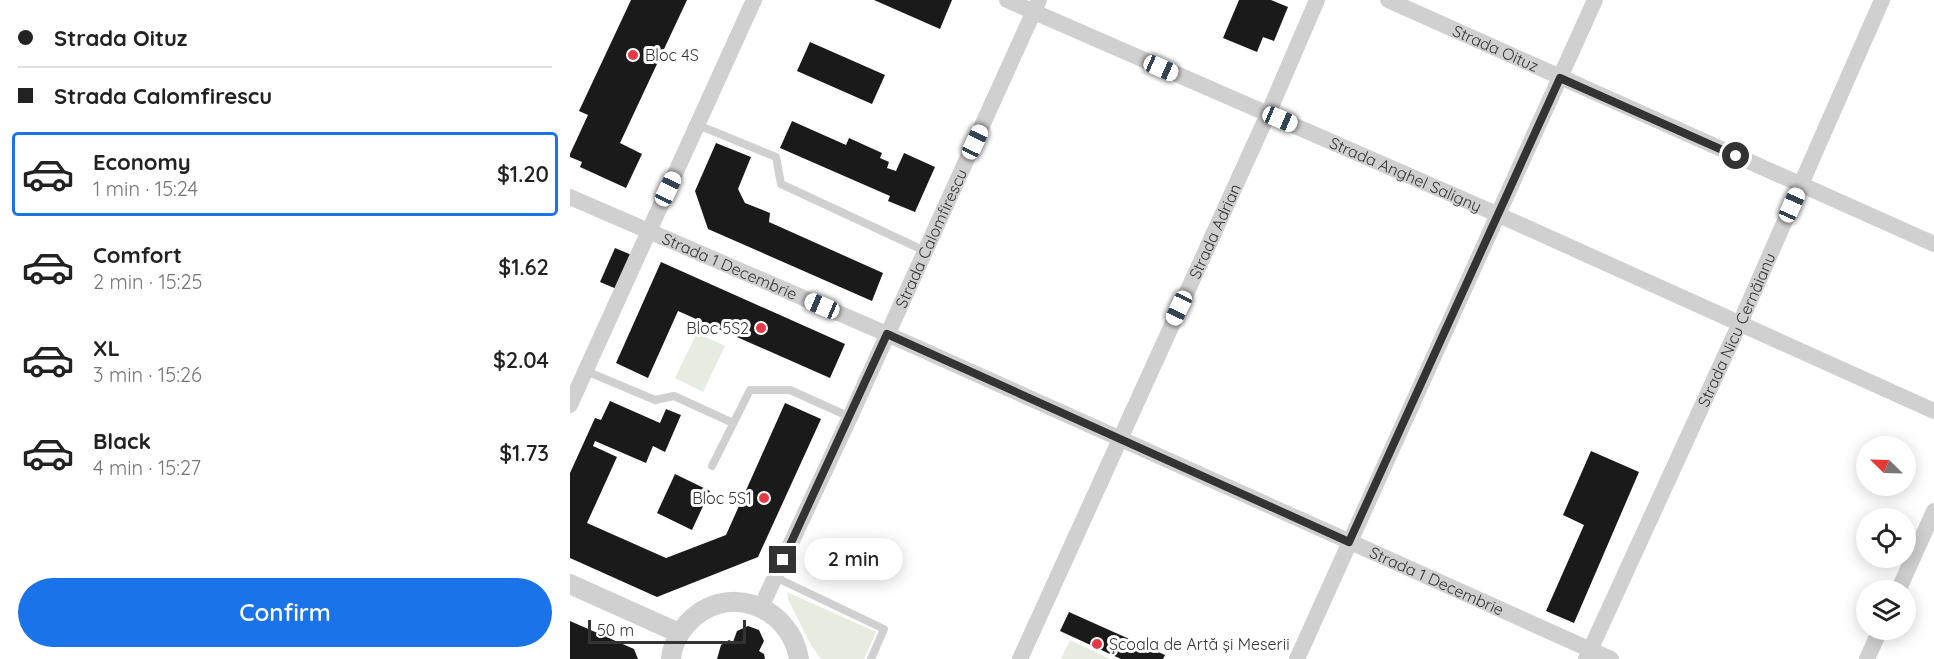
<!DOCTYPE html>
<meta charset="utf-8">
<style>
:root{--surface:#fff;--page:#f6f6f6;--text:#222;--muted:#767676;--line:#e0e0e0;--accent:#1a73e8}
body{margin:0;font-family:Quicksand,sans-serif;background:var(--page);color:var(--text);height:100vh;display:flex;flex-direction:column;font-size:22px;white-space:nowrap}
*{box-sizing:border-box;margin:0}
p{font-size:20px;color:var(--muted)}
.icon{flex:none;width:33px;height:33px;fill:none;stroke:currentColor;stroke-width:2;stroke-linecap:round;stroke-linejoin:round}
.map{position:relative;flex:1;overflow:hidden}
.details{display:flex;flex-direction:column;background:var(--surface);width:570px}
.details>*{flex:none}
.guide{display:grid;align-content:center;height:132px;padding:0 18px;background:var(--surface)}
.needle{width:39px;rotate:293deg}
.fabs{position:absolute;left:1286px;top:436px;display:grid;gap:12px}
.fabs a{display:grid;place-items:center;width:60px;height:60px;border-radius:50%;background:var(--surface);box-shadow:0 3px 15px #0003;font-size:30px}
.scale{position:absolute;left:18px;bottom:15px;width:158px;box-sizing:border-box;padding-left:6px;border:3px solid #333;border-top:0;font-size:16px;line-height:21px;white-space:nowrap;color:#333;-webkit-text-stroke:4px #fff;paint-order:stroke}
.end{position:absolute;width:27px;height:27px;margin:-14px;border:8px solid #333;background:#fff;box-shadow:0 0 0 3px #fff}
.from{border-radius:50%}
.bubble{position:absolute;height:42px;border-radius:21px;background:var(--surface);box-shadow:0 3px 15px #0003;font-size:20px;font-weight:600;line-height:42px;text-align:center}
.car{position:absolute;width:18px;height:36px;margin:-18px -9px;border-radius:8px;box-shadow:0 0 4px 2px #0007;background:linear-gradient(#fff 24%,#345 0 40%,#fff 0 76%,#345 0 86%,#fff 0)}
.guide b{display:flex;align-items:center;gap:21px;height:57px;font-size:22px}
.guide b+b{border-top:2px solid var(--line)}
.guide i{width:15px;height:15px;background:var(--text)}
ul{padding:0;list-style:none}
li{display:flex;align-items:center;gap:18px;height:84px;margin:0 12px 9px;padding:0 6px;border:3px solid transparent;border-radius:6px}
li div{flex:1}
li b{display:block;font-size:22px}
li em{font-style:normal;font-weight:600}
li.on{border-color:var(--accent)}
li>.icon{width:54px;height:54px;stroke-width:1.5}
.button{display:flex;gap:12px;margin-top:auto;padding:12px 18px}
.button a{flex:1;height:69px;border-radius:36px;background:var(--accent);color:#fff;font-size:24px;font-weight:600;line-height:69px;text-align:center}
main{display:flex;flex:1;min-height:0}
.map>svg:first-child{display:block}
.green{fill:#e6ecdf}
.building{fill:#1a1a1a}
.lines{fill:none;stroke-linecap:round;stroke-linejoin:round}
.service{stroke:#d0d0d0;stroke-width:8}
.minor{stroke:#d0d0d0;stroke-width:16}
.tertiary{stroke:#d0d0d0;stroke-width:20}
.route{stroke:#333;stroke-width:8}
.poi-dot{fill:#e63946;stroke:#fff;stroke-width:2}
.labels{text-anchor:middle;stroke-width:6;stroke-linejoin:round;paint-order:stroke}
.street-label{font-size:16px;fill:#333;stroke:#fff}
.poi-label{font-size:16px;fill:#333;stroke:#fff;text-anchor:start}
</style>
<main>
<section class="details">
<div class="guide">
<b><i class="from"></i>Strada Oituz</b>
<b><i></i>Strada Calomfirescu</b>
</div>
<ul>
<li class="on"><svg class="icon" aria-label="car" viewBox="0 0 24 24"><path d="M5 17H2v-5l4-1 3-4h7l3 4 3 1v5h-3M9 17h6M6 11h13"/><circle cx="7" cy="17" r="2"/><circle cx="17" cy="17" r="2"/></svg><div><b>Economy</b><p>1 min · 15:24</p></div><em>$1.20</em></li>
<li><svg class="icon" aria-label="car" viewBox="0 0 24 24"><path d="M5 17H2v-5l4-1 3-4h7l3 4 3 1v5h-3M9 17h6M6 11h13"/><circle cx="7" cy="17" r="2"/><circle cx="17" cy="17" r="2"/></svg><div><b>Comfort</b><p>2 min · 15:25</p></div><em>$1.62</em></li>
<li><svg class="icon" aria-label="car" viewBox="0 0 24 24"><path d="M5 17H2v-5l4-1 3-4h7l3 4 3 1v5h-3M9 17h6M6 11h13"/><circle cx="7" cy="17" r="2"/><circle cx="17" cy="17" r="2"/></svg><div><b>XL</b><p>3 min · 15:26</p></div><em>$2.04</em></li>
<li><svg class="icon" aria-label="car" viewBox="0 0 24 24"><path d="M5 17H2v-5l4-1 3-4h7l3 4 3 1v5h-3M9 17h6M6 11h13"/><circle cx="7" cy="17" r="2"/><circle cx="17" cy="17" r="2"/></svg><div><b>Black</b><p>4 min · 15:27</p></div><em>$1.73</em></li>
</ul>
<div class="button"><a>Confirm</a></div>
</section>
<div class="map">
<svg width="1364" height="659" viewBox="0 0 1364 659">
<rect width="100%" height="100%" fill="#fff"/>
<g class="green">
<path d="M 127,333 L 155,346 L 133,392 L 105,378 Z"/>
<path d="M 217,592 L 306,632 L 294,659 L 251,659 L 241,645 L 218,599 Z"/>
<path d="M 500,640 L 540,659 L 491,659 Z"/>
</g>
<g class="building">
<path d="M 61,0 L 117,0 L 50,143 L 72,154 L 56,188 L 10,167 L 12,162 L 0,157 L 0,154 L 18,115 L 9,111 Z"/>
<path d="M 304,0 L 382,0 L 370,29 Z"/>
<path d="M 669,0 L 701,0 L 718,7 L 704,41 L 693,37 L 687,52 L 653,38 Z"/>
<path d="M 240,42 L 315,75 L 302,104 L 227,71 Z"/>
<path d="M 222,121 L 276,145 L 279,138 L 312,153 L 310,158 L 319,162 L 317,168 L 326,171 L 334,153 L 365,167 L 345,212 L 318,201 L 320,196 L 210,148 Z"/>
<path d="M 146,143 L 181,157 L 168,189 L 175,203 L 200,213 L 199,222 L 313,273 L 302,301 L 138,229 L 125,191 Z"/>
<path d="M 45,248 L 64,256 L 49,290 L 30,282 Z"/>
<path d="M 91,262 L 275,344 L 260,378 L 108,311 L 78,378 L 46,363 Z"/>
<path d="M 40,401 L 90,423 L 96,409 L 111,415 L 95,452 L 83,446 L 76,463 L 25,441 L 23,446 L 47,457 L 17,523 L 96,558 L 156,535 L 215,403 L 251,419 L 188,557 L 87,597 L 0,558 L 0,473 L 25,418 L 31,420 Z"/>
<path d="M 1021,451 L 1069,472 L 1004,623 L 976,611 L 1014,525 L 993,515 Z"/>
<path d="M 105,474 L 140,491 L 122,530 L 87,513 Z"/>
<path d="M 499,612 L 595,655 L 593,659 L 551,659 L 490,631 Z"/>
<path d="M 0,621 L 64,649 L 68,659 L 0,659 Z"/>
<path d="M 178,626 L 189,630 L 194,641 L 189,651 L 194,654 L 195,659 L 147,659 L 151,645 L 159,640 L 163,642 L 167,631 Z"/>
</g>
<g class="lines">
<g class="service">
<path d="M 128,125 L 206,157 L 211,184 L 355,251"/>
<path d="M 16,371 L 85,400 L 104,396 L 163,423"/>
<path d="M 142,466 L 180,390 L 220,390 L 280,417"/>
<path d="M 205,577 L 314,629 L 301,659"/>
</g>
<g class="minor">
<path id="s1" d="M 437,0 L 929,215 L 1364,411"/>
<path id="s2" d="M 818,0 L 1364,244"/>
<path id="s3" d="M 0,197 L 317,334 L 1041,659"/>
<path d="M 0,405 L 184,0"/>
<path d="M 1328,591 L 1364,511"/>
<path id="s4" d="M 191,607 L 280,417 L 469,0"/>
<path id="s5" d="M 450,659 L 698,114 L 747,0"/>
<path d="M 727,659 L 1025,0"/>
<path id="s6" d="M 1016,659 L 1170,323 L 1312,0"/>
<path d="M 1297,659 L 1310,630"/>
</g>
<g class="tertiary">
<path d="M 0,584 L 109,633"/>
<path d="M 101,659 C 102,647 108,634 116,625 C 153,581 220,604 229,659"/>
</g>
</g>
<g class="lines">
<path class="route" d="M 213,560 L 317,334 L 779,542 L 990,78 L 1166,156"/>
</g>
<g class="poi-dot">
<circle cx="63" cy="55" r="6"/>
<circle cx="191" cy="328" r="6"/>
<circle cx="194" cy="498" r="6"/>
<circle cx="527" cy="644" r="6"/>
</g>
<g class="labels">
<g class="street-label">
<text dy="6" stroke="none"><textPath href="#s2" startOffset="118">Strada Oituz</textPath></text>
<text dy="6" stroke="none"><textPath href="#s1" startOffset="435">Strada Anghel Saligny</textPath></text>
<text dy="6" stroke="none"><textPath href="#s5" startOffset="470">Strada Adrian</textPath></text>
<text dy="6" stroke="none"><textPath href="#s4" startOffset="406">Strada Calomfirescu</textPath></text>
<text dy="6" stroke="none"><textPath href="#s3" startOffset="174">Strada 1 Decembrie</textPath></text>
<text dy="6" stroke="none"><textPath href="#s6" startOffset="362">Strada Nicu Cernăianu</textPath></text>
<text dy="6" stroke="none"><textPath href="#s3" startOffset="948">Strada 1 Decembrie</textPath></text>
</g>
<g class="poi-label">
<text x="75" y="61">Bloc 4S</text>
<text x="179" y="334" text-anchor="end">Bloc 5S2</text>
<text x="182" y="504" text-anchor="end">Bloc 5S1</text>
<text x="539" y="650">Școala de Artă și Meserii</text>
</g>
</g>
</svg>
<div class="fabs">
<a><svg class="needle" viewBox="-14 -14 28 28"><path d="M0-13l5 13h-10z" fill="#e53935"/><path d="M0 13l5-13h-10z" fill="#767676"/></svg></a>
<a><svg class="icon" aria-label="locate" viewBox="0 0 24 24"><circle cx="12" cy="12" r="6"/><path d="M12 2v4M12 18v4M2 12h4M18 12h4"/></svg></a>
<a><svg class="icon" aria-label="layers" viewBox="0 0 24 24"><path d="M12 4l9 5-9 5-9-5zM3 14l9 5 9-5"/></svg></a>
</div>
<div class="scale">50 m</div>
<i class="end from" style="left:1166px;top:156px"></i>
<i class="end" style="left:213px;top:560px"></i>
<div class="bubble" style="left:234px;top:538px;width:99px">2 min</div>
<i class="car" style="left:591px;top:68px;rotate:114deg"></i>
<i class="car" style="left:710px;top:119px;rotate:113deg"></i>
<i class="car" style="left:405px;top:142px;rotate:25deg"></i>
<i class="car" style="left:98px;top:189px;rotate:25deg"></i>
<i class="car" style="left:1222px;top:205px;rotate:24deg"></i>
<i class="car" style="left:252px;top:306px;rotate:293deg"></i>
<i class="car" style="left:609px;top:308px;rotate:205deg"></i>
</div>
</main>
